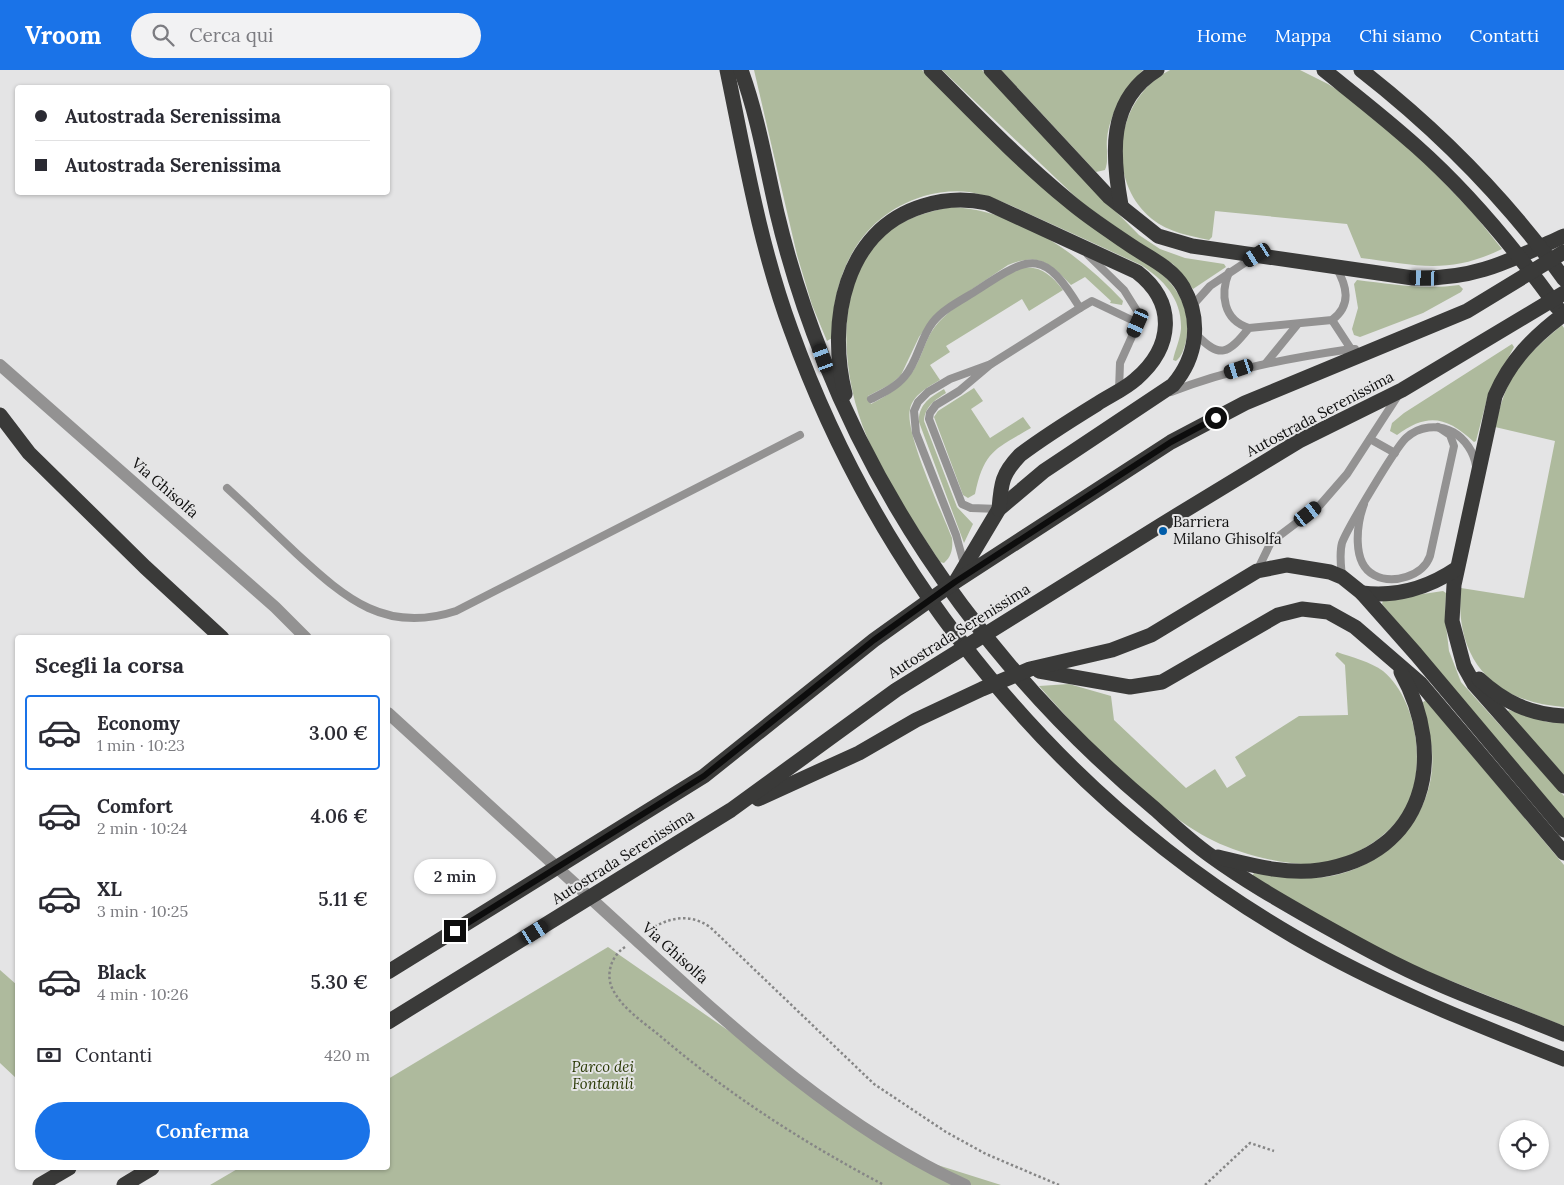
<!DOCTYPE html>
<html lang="it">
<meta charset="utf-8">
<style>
:root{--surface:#fff;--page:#f2f2f3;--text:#2b2b33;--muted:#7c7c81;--line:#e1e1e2;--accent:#1a73e8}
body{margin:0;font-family:Lora,serif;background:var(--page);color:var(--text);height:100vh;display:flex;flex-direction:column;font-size:19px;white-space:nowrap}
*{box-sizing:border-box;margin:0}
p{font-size:16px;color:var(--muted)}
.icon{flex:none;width:28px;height:28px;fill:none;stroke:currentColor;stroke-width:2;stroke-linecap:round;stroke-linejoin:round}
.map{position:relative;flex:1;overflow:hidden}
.drawer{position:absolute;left:15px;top:565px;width:375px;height:535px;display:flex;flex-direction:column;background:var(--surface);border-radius:5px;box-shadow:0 1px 4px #0004}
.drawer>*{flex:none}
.guide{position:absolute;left:15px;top:15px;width:375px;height:110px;border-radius:5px;box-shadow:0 1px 4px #0004;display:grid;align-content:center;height:110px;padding:0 20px;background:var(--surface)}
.buttons{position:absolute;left:1499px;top:1050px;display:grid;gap:10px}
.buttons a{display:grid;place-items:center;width:50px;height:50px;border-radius:50%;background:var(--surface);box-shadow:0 1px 4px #0004;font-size:25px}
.end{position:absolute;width:22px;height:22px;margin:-11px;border:6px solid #0d0d0d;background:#fff;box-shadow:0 0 0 2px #fff}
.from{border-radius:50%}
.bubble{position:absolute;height:35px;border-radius:18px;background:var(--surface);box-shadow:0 1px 4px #0004;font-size:16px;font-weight:600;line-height:35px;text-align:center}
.car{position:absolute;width:15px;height:30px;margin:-15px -8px;border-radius:6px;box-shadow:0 0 4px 1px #0007;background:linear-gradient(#222 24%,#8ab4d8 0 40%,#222 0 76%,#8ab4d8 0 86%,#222 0)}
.guide b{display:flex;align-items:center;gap:18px;height:48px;font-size:19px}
.guide b+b{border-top:1px solid var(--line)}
.guide i{width:12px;height:12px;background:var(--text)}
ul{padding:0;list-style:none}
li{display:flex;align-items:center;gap:15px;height:75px;margin:0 10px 8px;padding:0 10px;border:2px solid transparent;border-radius:5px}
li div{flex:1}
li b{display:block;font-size:19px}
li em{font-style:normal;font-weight:600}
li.current{border-color:var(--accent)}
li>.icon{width:45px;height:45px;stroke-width:1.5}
h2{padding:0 20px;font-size:22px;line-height:60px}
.pay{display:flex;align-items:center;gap:12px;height:55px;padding:0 20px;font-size:19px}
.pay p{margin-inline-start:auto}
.action{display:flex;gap:10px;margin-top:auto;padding:10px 20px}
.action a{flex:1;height:58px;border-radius:30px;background:var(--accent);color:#fff;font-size:20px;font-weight:600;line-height:58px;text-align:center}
header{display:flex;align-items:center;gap:30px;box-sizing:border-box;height:70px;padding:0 25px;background:var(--accent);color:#fff}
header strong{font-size:24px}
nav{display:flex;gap:28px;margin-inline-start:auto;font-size:18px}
.search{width:350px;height:45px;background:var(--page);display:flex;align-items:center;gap:12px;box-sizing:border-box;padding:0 18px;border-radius:28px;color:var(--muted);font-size:19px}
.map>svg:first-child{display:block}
.green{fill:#aeba9d}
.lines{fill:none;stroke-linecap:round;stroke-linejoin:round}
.path{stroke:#868686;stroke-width:2.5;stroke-dasharray:2.5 2.5;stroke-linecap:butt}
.service{stroke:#939292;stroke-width:8}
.tertiary{stroke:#939292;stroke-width:12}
.motorway{stroke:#3a3a39;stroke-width:15}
.route{stroke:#0d0d0d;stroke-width:6}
.poi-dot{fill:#005daa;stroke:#e4e4e5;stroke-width:2}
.labels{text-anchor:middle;stroke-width:4;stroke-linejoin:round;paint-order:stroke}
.street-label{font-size:15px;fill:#0d0d0d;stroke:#e4e4e5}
.poi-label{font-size:15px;fill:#0d0d0d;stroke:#e4e4e5;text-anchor:start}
.park-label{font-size:15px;font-style:italic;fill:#2b3a06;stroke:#e4e4e5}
</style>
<header>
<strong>Vroom</strong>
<div class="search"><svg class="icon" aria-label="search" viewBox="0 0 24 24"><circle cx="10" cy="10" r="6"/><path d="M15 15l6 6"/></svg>Cerca qui</div>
<nav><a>Home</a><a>Mappa</a><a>Chi siamo</a><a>Contatti</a></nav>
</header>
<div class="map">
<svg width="1564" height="1115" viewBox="0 0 1564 1115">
<rect width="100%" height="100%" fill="#e4e4e5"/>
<g class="green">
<path d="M 754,0 L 922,0 L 975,53 L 1163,205 C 1182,224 1191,244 1186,271 C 1184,279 1182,286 1176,291 L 1173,290 C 1175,280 1180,270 1181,259 C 1182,229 1164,210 1141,195 C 1110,181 1079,166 1047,152 C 1022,141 997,127 969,122 C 955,120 938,122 924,126 C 859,146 832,204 832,268 L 827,271 L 812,235 L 797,185 Z"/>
<path d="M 942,0 L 982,0 L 1072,97 L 1139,165 L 1160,179 L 1185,188 L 1224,194 L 1226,197 L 1193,219 L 1173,194 L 1134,170 L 1081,132 Z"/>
<path d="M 1001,0 L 1143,0 C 1125,20 1110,42 1107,69 C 1106,79 1109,91 1105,100 L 1096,102 Z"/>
<path d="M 1170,0 L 1300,0 L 1328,14 L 1358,33 L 1428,96 L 1473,143 L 1502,179 C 1449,205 1416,195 1361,188 L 1347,154 L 1215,141 L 1212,167 L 1209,170 C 1190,166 1168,162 1152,149 C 1104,110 1115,28 1170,0 Z"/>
<path d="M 952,137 C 1020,141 1078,183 1123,231 L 1122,235 L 1110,233 L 1111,231 L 1085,207 L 1071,215 C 1050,193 1039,182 1008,195 L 938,242 L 919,267 L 901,305 L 891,314 L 868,326 L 871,334 C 890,324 908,313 917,294 C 924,280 927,265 938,253 C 957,232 987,218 1010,202 C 1033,191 1049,201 1063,220 L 1029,241 L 1022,229 L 946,276 L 950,282 L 930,295 L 940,310 C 928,317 913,325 910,339 C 904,362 942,442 952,468 C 953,478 952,486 944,493 L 940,492 C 914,452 885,411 867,367 C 841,306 831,208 889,161 C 908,147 930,141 952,137 Z"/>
<path d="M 1357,210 C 1391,214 1425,220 1459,215 L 1463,219 L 1461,222 L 1423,243 L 1360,267 L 1354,265 L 1352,259 L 1358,238 L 1354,214 Z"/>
<path d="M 1562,255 L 1564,258 L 1564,637 C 1493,632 1454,589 1461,518 L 1524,528 L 1555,371 L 1495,357 C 1508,302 1520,291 1562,255 Z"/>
<path d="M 1512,274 L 1514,277 L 1488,325 L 1476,371 L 1474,372 C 1447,347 1428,342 1397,365 L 1390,361 L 1392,353 L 1404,343 Z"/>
<path d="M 974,318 L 983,331 L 971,339 L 990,368 L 1023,347 L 1031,358 C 995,379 984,381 975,424 L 968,428 L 963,425 L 934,347 L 938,341 Z"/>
<path d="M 944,319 L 946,323 C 935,330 925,336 924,351 L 957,437 L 973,454 L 964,473 L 919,352 C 918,335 930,327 944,319 Z"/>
<path d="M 1443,521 L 1446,523 L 1445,547 L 1449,581 L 1461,612 L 1564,726 L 1564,750 L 1382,534 L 1383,530 Z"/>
<path d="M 1337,582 C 1351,587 1371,592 1383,601 C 1403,618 1413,645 1416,671 C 1418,690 1417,708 1411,727 C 1397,765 1351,792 1313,794 C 1285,796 1238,783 1214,771 C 1153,741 1084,667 1039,616 L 1069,614 L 1111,626 L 1114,650 L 1186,718 L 1215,699 L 1227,718 L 1246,706 L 1235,687 L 1299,646 L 1348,645 L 1345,595 L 1335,585 Z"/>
<path d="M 1426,630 L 1564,795 L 1564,956 L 1426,901 L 1366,873 L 1252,806 L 1254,803 C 1277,806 1302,810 1326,807 C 1386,798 1437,745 1432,682 C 1431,665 1426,649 1422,633 Z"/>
<path d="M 1509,640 L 1547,652 L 1564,653 L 1564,705 L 1507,642 Z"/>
<path d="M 608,877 L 909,1086 L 1001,1115 L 210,1115 L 239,1098 L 388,1098 L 388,1009 Z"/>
<path d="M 0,900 L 17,915 L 17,1009 L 0,993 Z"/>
</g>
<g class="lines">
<g class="path">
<path d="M 646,862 C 667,848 688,842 710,857 L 874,1014 L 946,1062 L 986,1084 L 1059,1115"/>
<path d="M 625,877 C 611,886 605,905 613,920 C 623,939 643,952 659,965 C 728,1024 804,1073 884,1115"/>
<path d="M 1205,1115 L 1250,1073 L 1274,1081"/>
</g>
<g class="service">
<path d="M 1088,185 L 1124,220 L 1139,244 L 1138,253 L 1120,293 L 1119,320"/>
<path d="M 1229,202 C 1220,224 1223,250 1249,258"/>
<path d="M 1192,236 L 1210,216 L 1255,186"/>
<path d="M 1080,238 L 1092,231 L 1138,253"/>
<path d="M 1332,250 L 1351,279 L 1355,279"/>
<path d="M 1195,263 C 1220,290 1228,284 1249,258 L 1332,250 C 1352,235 1347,216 1336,197"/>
<path d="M 1266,293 L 1297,255"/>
<path d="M 1171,322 C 1229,299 1290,288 1351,279"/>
<path d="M 871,329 C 883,323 896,317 905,306 C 918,291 920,268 933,252 C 944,238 964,229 979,219 C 1032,183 1045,181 1080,238 L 991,294"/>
<path d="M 1370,369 L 1395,383"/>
<path d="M 227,418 C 251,440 274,462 297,484 C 346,529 386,564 456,541 L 800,365"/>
<path d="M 1364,434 C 1357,453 1351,493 1374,505 C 1393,515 1423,506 1430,486 L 1454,376 L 1450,365 L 1438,357"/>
<path d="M 964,494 L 956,465 L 916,363 L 914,341 L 918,332 L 928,322 L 950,309 L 991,294 L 959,321 L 936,335 L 930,343 L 929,349 L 962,434 L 971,438 L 999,439"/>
<path d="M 1257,501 L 1271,472 L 1320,435 L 1347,404 L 1399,324"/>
<path d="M 1342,507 C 1341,496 1339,484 1342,473 C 1347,459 1396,377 1406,368 C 1419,356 1438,354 1453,362 C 1465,369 1474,382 1476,396"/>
</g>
<g class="tertiary">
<path d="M 0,295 L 275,537 L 306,568"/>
<path d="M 388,643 C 470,718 552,792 633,867 C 735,960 838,1056 965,1115"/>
</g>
<g class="motorway">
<path d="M 727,0 C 745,87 760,176 791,260 C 882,513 1062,732 1295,867 C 1381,917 1472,953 1564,989"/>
<path d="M 741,0 C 758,47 766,95 777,143 C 789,193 805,243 824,290 C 894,465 1010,618 1155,739 C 1173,755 1191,772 1211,786 C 1244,810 1279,830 1314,850 C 1355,873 1396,896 1439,914 C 1480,932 1523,947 1564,964"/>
<path d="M 931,0 C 976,45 1020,91 1069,131 C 1089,148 1111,162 1133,177 C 1151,189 1172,198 1183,217 C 1202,250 1197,287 1173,315 L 1044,401 L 999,439 L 956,511"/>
<path d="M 991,0 L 1109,127 L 1158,166 L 1192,176 L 1413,208 C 1475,210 1509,191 1564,166"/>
<path d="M 1324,0 C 1355,25 1386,49 1416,76 C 1469,123 1516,180 1557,237"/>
<path d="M 1361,0 C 1438,60 1507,130 1564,209"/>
<path d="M 1121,135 C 1112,85 1107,31 1157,0"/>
<path d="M 1564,244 C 1533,267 1510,291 1495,326 L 1454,515 L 1452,551 L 1464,596 L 1474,614 L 1564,716"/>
<path d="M 845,324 C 827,252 844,160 923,136 C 945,129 964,128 987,133 L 1137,202 C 1177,233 1173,277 1136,309 C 1125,319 1109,326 1097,334 C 1071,350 1045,366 1020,385 C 1002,404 1001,413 999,439"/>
<path d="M 0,345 L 29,383 L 145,497 L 222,568"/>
<path d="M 1362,523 C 1395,527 1428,518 1456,499"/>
<path d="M 1039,601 L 1130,617 L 1162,612 L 1278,545 L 1302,539 L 1328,542 L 1355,557 L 1421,614 L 1564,783"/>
<path d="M 1479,609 C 1504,632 1529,644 1564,646"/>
<path d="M 758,729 L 859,683 L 916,650 L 982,619 L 1030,599 L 1112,580 L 1151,565 L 1257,501 L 1287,495 L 1330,502 L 1342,507 L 1362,523 L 1416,584 L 1564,760"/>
<path d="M 1218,787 C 1251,795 1286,805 1320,800 C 1426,784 1448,687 1401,602"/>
<path d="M 388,902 L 704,706 L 874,570 L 955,512 L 1171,372 L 1245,333 L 1467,241 L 1564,182"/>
<path d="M 388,952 L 731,740 L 896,620 L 1161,455 L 1299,371 L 1402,320 L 1564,223"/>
<path d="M 40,1115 L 69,1098"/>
<path d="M 124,1115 L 152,1098"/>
</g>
</g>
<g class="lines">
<path class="route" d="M 455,861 L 704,706 L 874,570 L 955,512 L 1171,372 L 1216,348"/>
</g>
<circle class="poi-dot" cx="1163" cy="461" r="5"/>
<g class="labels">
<g class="street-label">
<text transform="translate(1320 344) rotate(-28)" y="5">Autostrada Serenissima</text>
<text transform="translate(165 418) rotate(41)" y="5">Via Ghisolfa</text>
<text transform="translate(959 561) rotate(-32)" y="5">Autostrada Serenissima</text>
<text transform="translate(623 787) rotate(-32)" y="5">Autostrada Serenissima</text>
<text transform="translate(675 883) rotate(42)" y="5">Via Ghisolfa</text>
</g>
<g class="poi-label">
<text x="1173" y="457">Barriera<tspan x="1173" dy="17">Milano Ghisolfa</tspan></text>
</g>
<g class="park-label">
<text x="603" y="1002">Parco dei<tspan x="603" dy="17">Fontanili</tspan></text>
</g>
</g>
</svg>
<div class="buttons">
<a><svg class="icon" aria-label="locate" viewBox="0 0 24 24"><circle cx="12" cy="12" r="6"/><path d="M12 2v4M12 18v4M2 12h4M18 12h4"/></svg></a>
</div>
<i class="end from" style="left:1216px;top:348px"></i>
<i class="end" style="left:455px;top:861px"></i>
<div class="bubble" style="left:414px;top:789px;width:82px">2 min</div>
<i class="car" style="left:1257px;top:185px;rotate:238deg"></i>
<i class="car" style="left:1424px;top:208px;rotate:272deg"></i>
<i class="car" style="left:1138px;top:253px;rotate:204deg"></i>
<i class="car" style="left:823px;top:288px;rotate:340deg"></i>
<i class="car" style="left:1239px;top:299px;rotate:252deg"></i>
<i class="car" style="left:1308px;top:444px;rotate:52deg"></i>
<i class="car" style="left:535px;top:862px;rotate:58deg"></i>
<div class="guide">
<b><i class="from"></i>Autostrada Serenissima</b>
<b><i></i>Autostrada Serenissima</b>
</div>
<section class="drawer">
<h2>Scegli la corsa</h2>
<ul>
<li class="current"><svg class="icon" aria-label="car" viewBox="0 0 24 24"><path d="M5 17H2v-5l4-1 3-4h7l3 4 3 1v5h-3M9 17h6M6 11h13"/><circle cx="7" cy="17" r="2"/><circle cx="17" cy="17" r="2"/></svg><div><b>Economy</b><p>1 min · 10:23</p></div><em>3.00 €</em></li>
<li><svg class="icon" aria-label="car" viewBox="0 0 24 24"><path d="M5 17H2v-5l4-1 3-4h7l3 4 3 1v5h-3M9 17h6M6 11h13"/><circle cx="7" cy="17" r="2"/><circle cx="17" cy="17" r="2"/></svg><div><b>Comfort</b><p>2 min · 10:24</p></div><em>4.06 €</em></li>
<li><svg class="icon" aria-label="car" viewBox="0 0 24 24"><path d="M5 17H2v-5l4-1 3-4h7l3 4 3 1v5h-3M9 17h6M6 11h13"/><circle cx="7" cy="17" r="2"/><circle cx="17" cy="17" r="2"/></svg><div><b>XL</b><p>3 min · 10:25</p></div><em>5.11 €</em></li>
<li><svg class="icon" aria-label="car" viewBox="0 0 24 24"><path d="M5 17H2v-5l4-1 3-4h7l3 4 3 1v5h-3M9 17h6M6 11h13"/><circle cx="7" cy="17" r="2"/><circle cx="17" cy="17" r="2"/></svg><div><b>Black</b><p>4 min · 10:26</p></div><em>5.30 €</em></li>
</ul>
<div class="pay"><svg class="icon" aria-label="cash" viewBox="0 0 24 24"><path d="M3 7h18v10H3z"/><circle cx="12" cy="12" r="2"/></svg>Contanti<p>420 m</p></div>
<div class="action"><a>Conferma</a></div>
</section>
</div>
